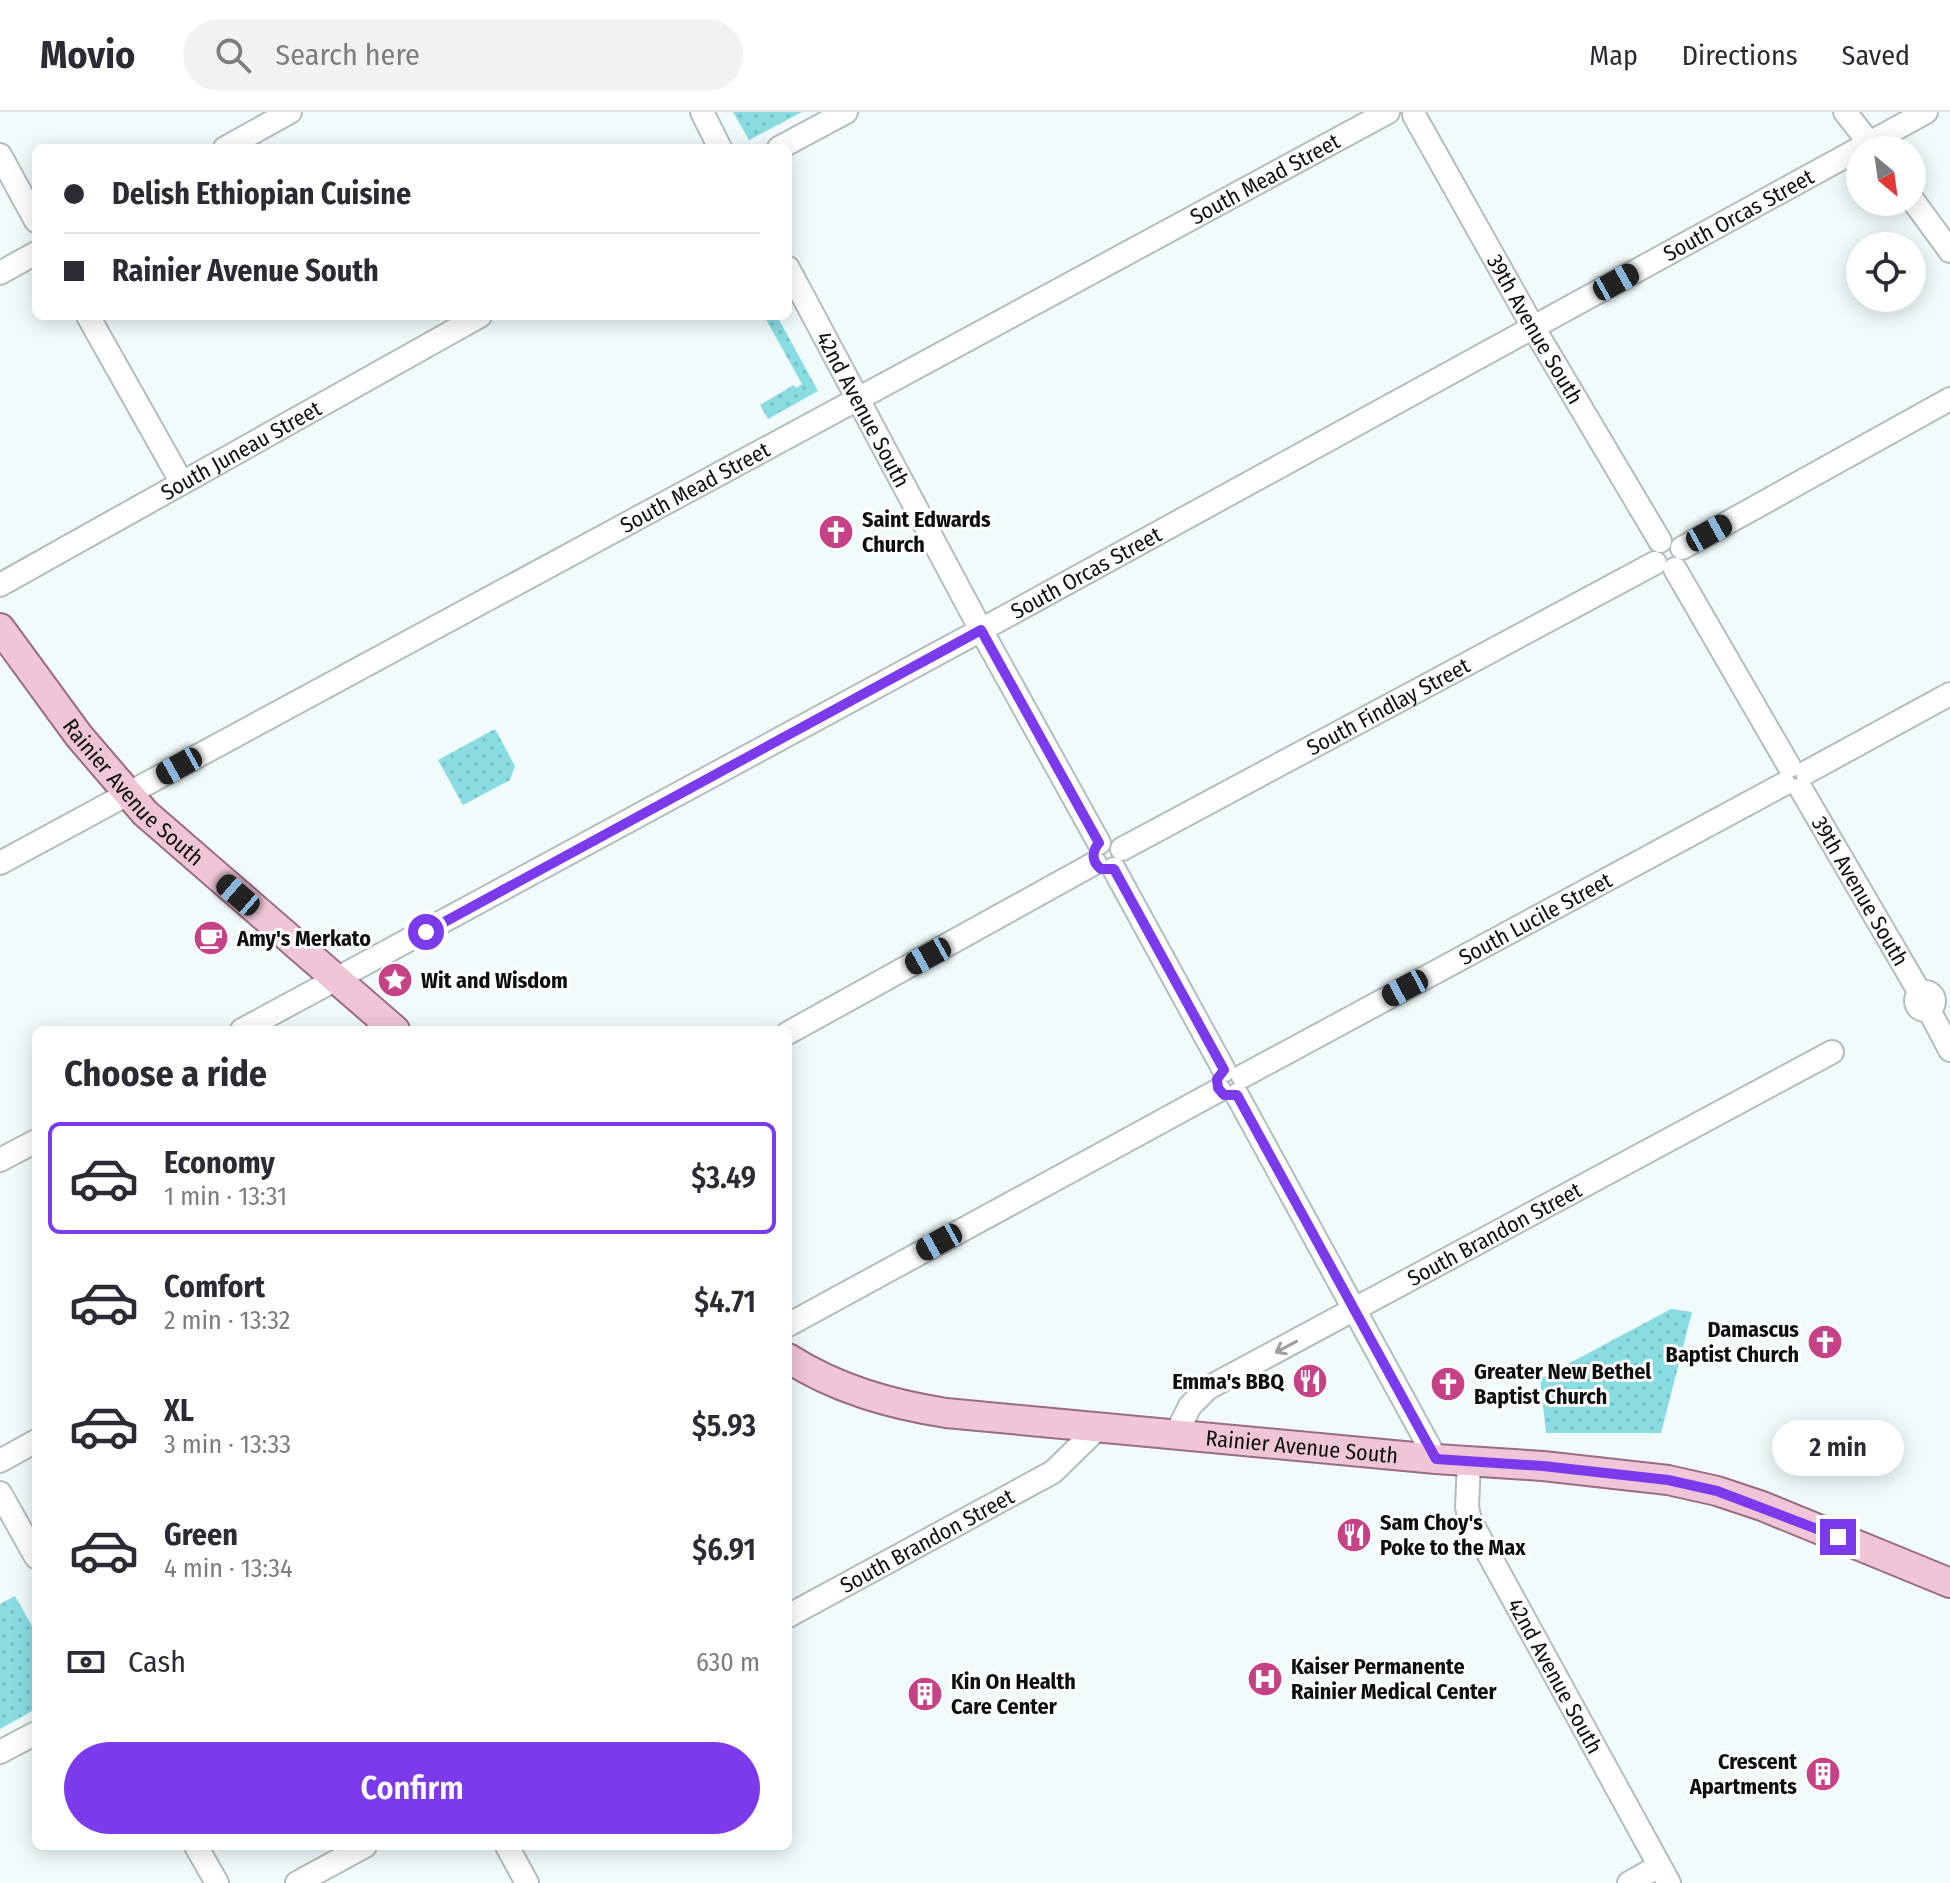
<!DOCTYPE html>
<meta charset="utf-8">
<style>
:root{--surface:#fff;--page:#f2f2f3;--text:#2b2b33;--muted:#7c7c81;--line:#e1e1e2;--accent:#7c3aed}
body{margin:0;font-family:"Fira Sans Condensed",sans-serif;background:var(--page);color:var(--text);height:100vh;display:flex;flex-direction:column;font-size:30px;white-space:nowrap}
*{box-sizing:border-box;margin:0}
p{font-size:26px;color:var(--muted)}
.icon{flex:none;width:44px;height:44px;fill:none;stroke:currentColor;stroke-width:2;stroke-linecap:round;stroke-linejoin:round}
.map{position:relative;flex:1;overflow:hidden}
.drawer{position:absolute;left:32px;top:914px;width:760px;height:824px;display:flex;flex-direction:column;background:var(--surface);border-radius:12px;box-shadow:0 4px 20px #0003}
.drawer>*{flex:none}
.top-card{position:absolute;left:32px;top:32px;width:760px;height:176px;border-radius:12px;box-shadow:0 4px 20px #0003;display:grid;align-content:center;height:176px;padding:0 32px;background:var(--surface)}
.needle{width:52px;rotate:151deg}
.buttons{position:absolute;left:1846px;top:24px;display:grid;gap:16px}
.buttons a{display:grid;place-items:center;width:80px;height:80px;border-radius:50%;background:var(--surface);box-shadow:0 4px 20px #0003;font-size:40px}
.end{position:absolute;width:36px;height:36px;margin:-18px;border:10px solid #7c3aed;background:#fff;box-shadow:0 0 0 4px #fff}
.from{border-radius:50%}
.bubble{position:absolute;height:56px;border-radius:28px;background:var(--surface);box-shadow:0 4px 20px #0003;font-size:26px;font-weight:600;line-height:56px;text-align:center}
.car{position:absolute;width:24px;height:48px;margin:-24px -12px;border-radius:10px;box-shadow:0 0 6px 2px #0007;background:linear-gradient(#222 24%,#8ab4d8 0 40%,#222 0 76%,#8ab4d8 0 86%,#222 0)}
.top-card b{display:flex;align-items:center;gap:28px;height:76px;font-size:30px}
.top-card b+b{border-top:2px solid var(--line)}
.top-card i{width:20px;height:20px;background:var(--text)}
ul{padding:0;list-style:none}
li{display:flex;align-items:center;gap:24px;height:112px;margin:0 16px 12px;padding:0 16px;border:4px solid transparent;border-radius:12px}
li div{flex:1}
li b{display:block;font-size:30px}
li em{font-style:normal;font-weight:600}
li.selected{border-color:var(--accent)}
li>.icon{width:72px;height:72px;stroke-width:1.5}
h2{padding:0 32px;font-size:36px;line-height:96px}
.pay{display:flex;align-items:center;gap:20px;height:88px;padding:0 32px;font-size:30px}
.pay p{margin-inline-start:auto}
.button{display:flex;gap:16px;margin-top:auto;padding:16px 32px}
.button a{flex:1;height:92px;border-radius:48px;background:var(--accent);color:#fff;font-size:32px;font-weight:600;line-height:92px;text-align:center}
header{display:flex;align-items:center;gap:48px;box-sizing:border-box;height:112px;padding:0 40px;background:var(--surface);border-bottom:2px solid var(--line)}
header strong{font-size:38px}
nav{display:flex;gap:44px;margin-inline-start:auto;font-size:28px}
.search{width:560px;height:72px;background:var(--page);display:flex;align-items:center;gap:20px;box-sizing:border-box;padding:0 28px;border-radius:44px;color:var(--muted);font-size:30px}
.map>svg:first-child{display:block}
.green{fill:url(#green-dots)}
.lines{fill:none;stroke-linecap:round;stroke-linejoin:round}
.minor-casing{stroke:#b4bdbe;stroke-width:26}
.major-casing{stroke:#996d80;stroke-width:32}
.minor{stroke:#fff;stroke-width:22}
.major{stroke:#efc5d7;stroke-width:28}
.oneway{stroke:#9e9f9f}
.route{stroke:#7c3aed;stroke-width:10}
.labels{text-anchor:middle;stroke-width:6;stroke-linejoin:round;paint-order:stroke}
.street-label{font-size:22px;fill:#0d1010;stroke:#fff}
.poi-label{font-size:22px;font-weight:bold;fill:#0d1010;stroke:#fff;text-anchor:start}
</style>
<header>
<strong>Movio</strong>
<div class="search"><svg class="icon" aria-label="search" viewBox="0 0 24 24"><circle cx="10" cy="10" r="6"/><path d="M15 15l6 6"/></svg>Search here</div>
<nav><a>Map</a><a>Directions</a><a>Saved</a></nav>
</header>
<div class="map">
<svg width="1950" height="1771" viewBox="0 0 1950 1771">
<defs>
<pattern id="green-dots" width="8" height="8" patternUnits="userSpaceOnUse" patternTransform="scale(2)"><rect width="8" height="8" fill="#89dde2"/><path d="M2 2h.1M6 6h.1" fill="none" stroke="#75bdc1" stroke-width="1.8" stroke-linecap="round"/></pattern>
</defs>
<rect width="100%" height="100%" fill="#f1fbfb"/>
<g class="green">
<path d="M 733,0 L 802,0 L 749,28 Z"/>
<path d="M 764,204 L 777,204 L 818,279 L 768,307 L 760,293 L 794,273 L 796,276 L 802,272 Z"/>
<path d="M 495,617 L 515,654 L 510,668 L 463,693 L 438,648 Z"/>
<path d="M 1671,1197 L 1692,1200 L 1661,1321 L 1546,1321 L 1540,1267 Z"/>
<path d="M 15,1484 L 36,1521 L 36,1597 L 0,1617 L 0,1492 Z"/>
</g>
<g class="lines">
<defs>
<g id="minor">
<path d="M 702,0 L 720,36"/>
<path d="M 1845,0 L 1875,38"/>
<path id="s1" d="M 1414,3 L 1533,215 L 1660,429"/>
<path d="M 225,36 L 290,0"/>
<path d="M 779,36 L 846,0"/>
<path d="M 0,43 L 36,109"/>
<path d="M 1912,87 L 1950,139"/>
<path id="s2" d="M 788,156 L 981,518 L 1099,731"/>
<path d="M 0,161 L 36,141"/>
<path d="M 88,204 L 182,371"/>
<path d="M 1682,436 L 1950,287"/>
<path d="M 1675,457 L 1789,654"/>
<path id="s3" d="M 0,473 L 480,204"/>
<path d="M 1807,660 L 1950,582"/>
<path id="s4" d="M 1801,677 L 1920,881"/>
<path id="s5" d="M 1122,737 L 1655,451"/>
<path id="s6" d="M 0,751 L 1388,0"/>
<path d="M 1114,757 L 1224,958"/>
<circle cx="1925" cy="889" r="9"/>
<path d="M 1929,898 L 1950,938"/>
<path id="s7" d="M 242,918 L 981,518 L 1926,0"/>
<path d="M 788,921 L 1095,751"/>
<path id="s8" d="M 1243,964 L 1784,672"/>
<path d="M 1237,983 L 1436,1347"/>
<path d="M 0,1048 L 36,1029"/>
<path d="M 788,1213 L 1219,978"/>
<path id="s9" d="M 1176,1322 L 1190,1294 L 1208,1276 L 1832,940"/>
<path d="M 0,1349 L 36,1329"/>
<path id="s10" d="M 1469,1350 L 1467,1395 L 1470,1408 L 1669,1771"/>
<path d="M 0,1381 L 36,1445"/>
<path id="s11" d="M 788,1504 L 1053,1360 L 1098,1316"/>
<path d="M 0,1640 L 36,1621"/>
<path d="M 196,1734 L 217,1771"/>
<path d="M 507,1734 L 527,1771"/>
<path d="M 297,1771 L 365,1734"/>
<path d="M 1629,1771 L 1659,1754"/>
</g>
<g id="major">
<path id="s12" d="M 0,516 L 79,624 L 145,701 L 395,918"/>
<path id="s13" d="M 788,1246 C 836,1277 890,1292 946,1301 L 1436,1347 L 1543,1354 L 1668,1368 L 1717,1379 L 1762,1394 L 1950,1471"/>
</g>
</defs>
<use href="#minor" class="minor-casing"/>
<use href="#major" class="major-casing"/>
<use href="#minor" class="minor"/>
<use href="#major" class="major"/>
</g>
<defs><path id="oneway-shaft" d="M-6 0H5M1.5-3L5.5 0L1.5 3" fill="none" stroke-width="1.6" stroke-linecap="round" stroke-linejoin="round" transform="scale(2)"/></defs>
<use class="oneway" href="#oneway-shaft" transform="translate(1286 1235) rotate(152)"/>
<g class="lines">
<path class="route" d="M 426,820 L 981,518 L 1099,731 C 1091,740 1092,750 1101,757 L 1114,757 L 1224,958 L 1217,967 L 1218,976 L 1224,983 L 1237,983 L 1436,1347 L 1543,1354 L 1668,1368 L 1717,1379 L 1838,1425"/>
</g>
<defs>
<symbol id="church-disc" viewBox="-11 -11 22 22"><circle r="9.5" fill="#c64286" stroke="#fff"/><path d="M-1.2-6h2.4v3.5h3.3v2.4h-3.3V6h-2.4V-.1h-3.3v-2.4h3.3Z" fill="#fff"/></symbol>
<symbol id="cafe-disc" viewBox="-11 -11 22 22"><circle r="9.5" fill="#c64286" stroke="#fff"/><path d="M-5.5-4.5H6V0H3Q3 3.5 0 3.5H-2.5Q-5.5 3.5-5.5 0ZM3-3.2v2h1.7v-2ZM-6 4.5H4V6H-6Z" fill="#fff"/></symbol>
<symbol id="sight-disc" viewBox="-11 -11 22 22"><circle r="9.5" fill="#c64286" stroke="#fff"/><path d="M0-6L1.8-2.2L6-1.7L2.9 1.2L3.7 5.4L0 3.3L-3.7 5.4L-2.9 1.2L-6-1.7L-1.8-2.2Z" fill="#fff"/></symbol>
<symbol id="restaurant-disc" viewBox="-11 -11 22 22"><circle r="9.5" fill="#c64286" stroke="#fff"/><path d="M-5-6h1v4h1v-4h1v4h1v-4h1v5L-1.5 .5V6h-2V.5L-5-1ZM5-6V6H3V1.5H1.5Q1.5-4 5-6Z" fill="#fff"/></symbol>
<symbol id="hospital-disc" viewBox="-11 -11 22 22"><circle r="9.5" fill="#c64286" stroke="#fff"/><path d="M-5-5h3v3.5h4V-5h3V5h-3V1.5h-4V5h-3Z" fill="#fff"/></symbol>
<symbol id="building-disc" viewBox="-11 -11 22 22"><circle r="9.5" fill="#c64286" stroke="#fff"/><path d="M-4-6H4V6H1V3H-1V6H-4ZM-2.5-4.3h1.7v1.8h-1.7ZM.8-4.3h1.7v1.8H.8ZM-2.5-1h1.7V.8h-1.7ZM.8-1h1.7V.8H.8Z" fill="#fff"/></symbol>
</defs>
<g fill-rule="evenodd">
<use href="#church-disc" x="816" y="400" width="40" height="40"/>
<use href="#cafe-disc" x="191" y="806" width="40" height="40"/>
<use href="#sight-disc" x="375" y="848" width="40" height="40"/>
<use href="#church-disc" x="1805" y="1210" width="40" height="40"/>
<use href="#restaurant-disc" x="1290" y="1249" width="40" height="40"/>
<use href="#church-disc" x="1428" y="1252" width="40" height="40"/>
<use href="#restaurant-disc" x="1334" y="1403" width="40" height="40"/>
<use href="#hospital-disc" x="1245" y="1547" width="40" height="40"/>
<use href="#building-disc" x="905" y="1562" width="40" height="40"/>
<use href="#building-disc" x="1803" y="1642" width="40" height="40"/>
</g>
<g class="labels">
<g class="street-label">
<text dy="8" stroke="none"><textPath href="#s6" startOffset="1438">South Mead Street</textPath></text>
<text dy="8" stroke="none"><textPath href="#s7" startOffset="1704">South Orcas Street</textPath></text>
<text dy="8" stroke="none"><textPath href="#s1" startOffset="246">39th Avenue South</textPath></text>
<text dy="8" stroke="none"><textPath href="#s2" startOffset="160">42nd Avenue South</textPath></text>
<text dy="8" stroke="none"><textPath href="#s3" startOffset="276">South Juneau Street</textPath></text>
<text dy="8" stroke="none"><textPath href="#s6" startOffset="790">South Mead Street</textPath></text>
<text dy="8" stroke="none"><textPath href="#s7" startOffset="960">South Orcas Street</textPath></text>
<text dy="8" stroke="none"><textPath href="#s5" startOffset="302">South Findlay Street</textPath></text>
<text dy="8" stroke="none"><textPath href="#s12" startOffset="212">Rainier Avenue South</textPath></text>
<text dy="8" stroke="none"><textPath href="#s4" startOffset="118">39th Avenue South</textPath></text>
<text dy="8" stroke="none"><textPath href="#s8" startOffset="332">South Lucile Street</textPath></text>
<text dy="8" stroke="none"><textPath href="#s9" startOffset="382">South Brandon Street</textPath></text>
<text dy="8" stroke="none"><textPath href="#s13" startOffset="526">Rainier Avenue South</textPath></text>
<text dy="8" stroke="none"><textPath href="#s11" startOffset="158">South Brandon Street</textPath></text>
<text dy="8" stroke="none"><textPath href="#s10" startOffset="236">42nd Avenue South</textPath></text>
</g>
<g class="poi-label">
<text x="862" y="415">Saint Edwards<tspan x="862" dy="25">Church</tspan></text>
<text x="237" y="834">Amy's Merkato</text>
<text x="421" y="876">Wit and Wisdom</text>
<text x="1799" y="1225" text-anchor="end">Damascus<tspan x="1799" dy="25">Baptist Church</tspan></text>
<text x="1474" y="1267">Greater New Bethel<tspan x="1474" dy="25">Baptist Church</tspan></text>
<text x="1284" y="1277" text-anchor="end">Emma's BBQ</text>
<text x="1380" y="1418">Sam Choy's<tspan x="1380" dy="25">Poke to the Max</tspan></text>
<text x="1291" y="1562">Kaiser Permanente<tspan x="1291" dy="25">Rainier Medical Center</tspan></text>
<text x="951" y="1577">Kin On Health<tspan x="951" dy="25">Care Center</tspan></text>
<text x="1797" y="1657" text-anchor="end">Crescent<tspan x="1797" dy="25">Apartments</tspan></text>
</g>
</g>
</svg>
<div class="buttons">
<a><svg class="needle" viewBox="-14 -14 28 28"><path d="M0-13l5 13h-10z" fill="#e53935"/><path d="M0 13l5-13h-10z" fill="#7c7c81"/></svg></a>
<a><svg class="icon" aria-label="locate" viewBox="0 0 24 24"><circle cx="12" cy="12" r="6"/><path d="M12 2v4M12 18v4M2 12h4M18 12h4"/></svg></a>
</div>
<i class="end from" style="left:426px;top:820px"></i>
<i class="end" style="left:1838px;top:1425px"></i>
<div class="bubble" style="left:1772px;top:1308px;width:132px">2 min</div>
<i class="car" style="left:1616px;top:170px;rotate:61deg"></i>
<i class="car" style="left:1709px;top:421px;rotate:61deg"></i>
<i class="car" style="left:179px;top:654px;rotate:241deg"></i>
<i class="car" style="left:238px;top:783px;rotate:311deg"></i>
<i class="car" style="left:928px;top:844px;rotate:241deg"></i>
<i class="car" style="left:1405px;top:876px;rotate:242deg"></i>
<i class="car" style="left:939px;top:1130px;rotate:241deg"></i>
<div class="top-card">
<b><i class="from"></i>Delish Ethiopian Cuisine</b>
<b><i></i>Rainier Avenue South</b>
</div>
<section class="drawer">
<h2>Choose a ride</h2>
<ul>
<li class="selected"><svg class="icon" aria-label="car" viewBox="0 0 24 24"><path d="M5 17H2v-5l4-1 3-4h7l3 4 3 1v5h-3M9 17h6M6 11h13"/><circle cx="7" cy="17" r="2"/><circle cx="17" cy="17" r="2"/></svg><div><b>Economy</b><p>1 min · 13:31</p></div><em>$3.49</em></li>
<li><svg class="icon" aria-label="car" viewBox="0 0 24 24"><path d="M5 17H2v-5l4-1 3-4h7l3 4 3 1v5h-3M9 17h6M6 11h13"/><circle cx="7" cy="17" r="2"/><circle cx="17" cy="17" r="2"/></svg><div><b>Comfort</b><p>2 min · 13:32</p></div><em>$4.71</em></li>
<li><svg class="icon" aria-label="car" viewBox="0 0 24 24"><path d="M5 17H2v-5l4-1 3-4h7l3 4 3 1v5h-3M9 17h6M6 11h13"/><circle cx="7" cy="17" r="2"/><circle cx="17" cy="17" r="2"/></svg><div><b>XL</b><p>3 min · 13:33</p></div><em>$5.93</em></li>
<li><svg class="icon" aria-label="car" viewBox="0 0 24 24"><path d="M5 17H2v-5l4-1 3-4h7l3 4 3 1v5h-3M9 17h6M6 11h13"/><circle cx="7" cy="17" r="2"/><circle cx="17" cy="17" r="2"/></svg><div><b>Green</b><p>4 min · 13:34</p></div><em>$6.91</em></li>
</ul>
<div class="pay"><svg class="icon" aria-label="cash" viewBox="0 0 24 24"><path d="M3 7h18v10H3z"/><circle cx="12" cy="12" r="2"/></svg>Cash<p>630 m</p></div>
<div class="button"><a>Confirm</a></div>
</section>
</div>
